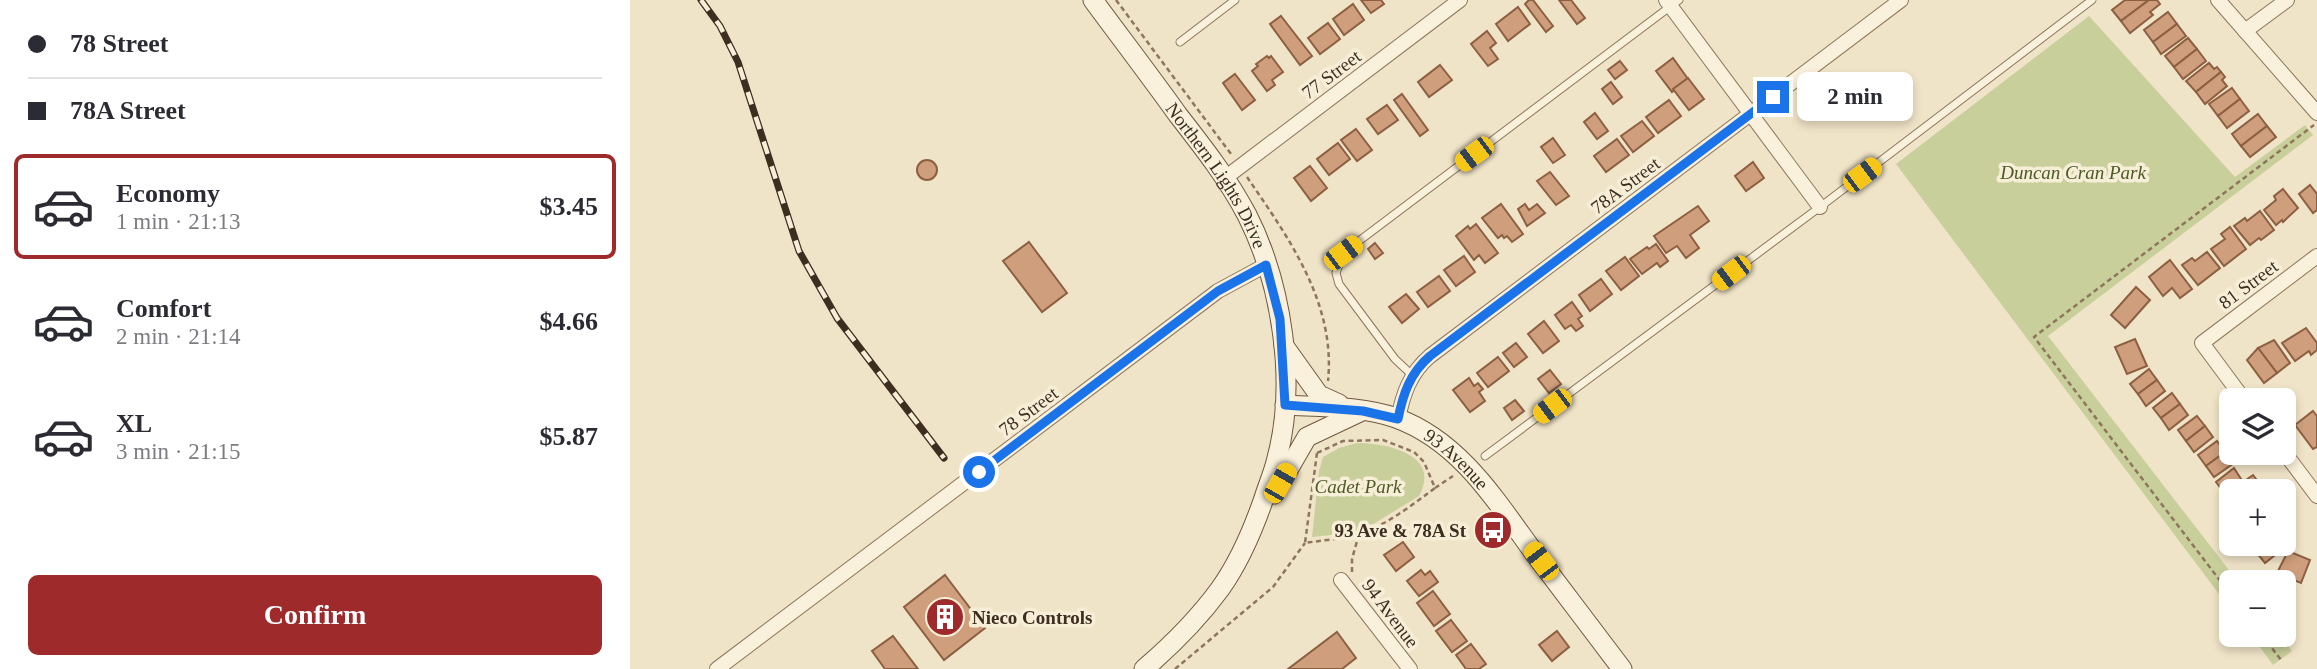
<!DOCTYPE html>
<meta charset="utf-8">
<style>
:root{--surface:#fff;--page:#f2f2f3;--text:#2b2b33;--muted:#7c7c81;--line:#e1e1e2;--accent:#9e2a2b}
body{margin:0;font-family:"Times New Roman",serif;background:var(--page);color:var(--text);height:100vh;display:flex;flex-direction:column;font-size:26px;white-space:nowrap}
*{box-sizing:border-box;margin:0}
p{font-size:23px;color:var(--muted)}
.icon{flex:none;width:38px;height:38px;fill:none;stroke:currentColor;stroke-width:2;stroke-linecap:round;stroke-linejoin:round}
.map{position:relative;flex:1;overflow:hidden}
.side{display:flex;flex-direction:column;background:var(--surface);width:630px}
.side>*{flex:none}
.guide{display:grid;align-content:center;height:154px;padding:0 28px;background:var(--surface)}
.fabs{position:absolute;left:1589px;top:388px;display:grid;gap:14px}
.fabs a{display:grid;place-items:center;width:77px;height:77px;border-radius:10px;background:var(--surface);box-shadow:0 4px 10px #0003;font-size:35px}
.end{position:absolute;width:32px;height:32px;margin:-16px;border:9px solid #1a73e8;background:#fff;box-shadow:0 0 0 4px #fff}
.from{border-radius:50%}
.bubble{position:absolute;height:49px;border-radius:10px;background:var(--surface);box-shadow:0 4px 10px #0003;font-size:23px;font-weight:800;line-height:49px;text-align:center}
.car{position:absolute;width:21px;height:42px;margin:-21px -10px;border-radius:9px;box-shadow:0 0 5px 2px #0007;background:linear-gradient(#f5c518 24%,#345 0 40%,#f5c518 0 76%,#345 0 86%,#f5c518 0)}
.guide b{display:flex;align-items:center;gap:24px;height:66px;font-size:26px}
.guide b+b{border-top:2px solid var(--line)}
.guide i{width:18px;height:18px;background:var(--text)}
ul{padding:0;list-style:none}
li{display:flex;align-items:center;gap:21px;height:105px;margin:0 14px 10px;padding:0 14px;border:4px solid transparent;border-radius:10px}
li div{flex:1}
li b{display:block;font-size:26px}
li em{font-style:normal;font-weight:800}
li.active{border-color:var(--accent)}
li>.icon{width:63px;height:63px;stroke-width:1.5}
.primary-button{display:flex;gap:14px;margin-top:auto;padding:14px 28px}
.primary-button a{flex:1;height:80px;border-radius:10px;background:var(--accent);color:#fff;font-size:28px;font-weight:800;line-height:80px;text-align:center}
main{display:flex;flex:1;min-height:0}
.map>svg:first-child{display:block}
.green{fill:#c9cf9b}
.building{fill:#cf9f7d;stroke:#8d5f41;stroke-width:2}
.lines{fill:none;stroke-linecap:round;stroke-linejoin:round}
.service-casing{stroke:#8d765c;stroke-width:9}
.minor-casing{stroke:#8d765c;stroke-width:16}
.secondary-casing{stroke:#6f573f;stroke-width:21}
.path{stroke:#8d765c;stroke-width:2.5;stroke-dasharray:5 3.5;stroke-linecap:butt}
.service{stroke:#faf1dc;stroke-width:7}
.minor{stroke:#faf1dc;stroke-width:14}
.secondary{stroke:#faf1dc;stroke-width:19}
.rail-casing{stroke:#3d2e20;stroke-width:7}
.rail{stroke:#f7eed8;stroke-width:4.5;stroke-dasharray:13;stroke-linecap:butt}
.route{stroke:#1a73e8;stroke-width:9}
.labels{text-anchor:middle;stroke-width:7;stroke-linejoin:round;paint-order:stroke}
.street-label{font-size:19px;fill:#3d2e20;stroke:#f7eed8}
.park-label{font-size:19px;font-style:italic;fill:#4d5a26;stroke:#f7eed8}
.poi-label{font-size:19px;font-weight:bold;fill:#3d2e20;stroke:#f7eed8;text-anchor:end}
</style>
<main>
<section class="side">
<div class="guide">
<b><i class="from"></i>78 Street</b>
<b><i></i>78A Street</b>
</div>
<ul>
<li class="active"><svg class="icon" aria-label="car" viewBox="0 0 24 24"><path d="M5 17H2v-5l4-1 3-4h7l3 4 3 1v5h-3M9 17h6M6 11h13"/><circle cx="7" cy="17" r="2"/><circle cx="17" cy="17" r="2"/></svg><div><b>Economy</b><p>1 min · 21:13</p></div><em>$3.45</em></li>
<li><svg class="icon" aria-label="car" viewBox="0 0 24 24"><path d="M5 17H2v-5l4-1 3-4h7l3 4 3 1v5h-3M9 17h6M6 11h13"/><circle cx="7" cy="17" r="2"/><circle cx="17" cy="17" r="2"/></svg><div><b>Comfort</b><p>2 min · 21:14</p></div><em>$4.66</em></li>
<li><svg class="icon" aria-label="car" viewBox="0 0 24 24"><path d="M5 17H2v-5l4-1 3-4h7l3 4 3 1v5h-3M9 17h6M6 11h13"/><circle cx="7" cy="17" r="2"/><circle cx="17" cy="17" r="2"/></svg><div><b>XL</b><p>3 min · 21:15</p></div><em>$5.87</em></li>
</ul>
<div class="primary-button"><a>Confirm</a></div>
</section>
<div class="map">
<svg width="1687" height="669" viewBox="0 0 1687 669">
<rect width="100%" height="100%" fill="#f0e4c8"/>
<g class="green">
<path d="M 1459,16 L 1605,177 L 1675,125 L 1683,135 L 1418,336 L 1609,583 L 1601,583 L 1601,610 L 1266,164 Z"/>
<path d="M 727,443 C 756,443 812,454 789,496 L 737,528 L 720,533 L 682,537 L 689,471 L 693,457 L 709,448 Z"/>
<path d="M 1621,635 L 1650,635 L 1662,651 L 1643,665 Z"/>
</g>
<g class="building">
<path d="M 731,0 L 751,0 L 754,4 L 741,13 Z"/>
<path d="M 899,0 L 903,0 L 923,26 L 916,32 L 895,4 Z"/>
<path d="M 929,0 L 941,0 L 955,18 L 947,24 Z"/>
<path d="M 1495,0 L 1519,0 L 1491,21 L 1482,10 Z"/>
<path d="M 1519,0 L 1527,0 L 1530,4 L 1520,12 L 1523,15 L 1500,33 L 1491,21 Z"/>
<path d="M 723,4 L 734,20 L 714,35 L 703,19 Z"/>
<path d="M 888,7 L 900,24 L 878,41 L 866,24 Z"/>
<path d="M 1538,12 L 1547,24 L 1523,42 L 1514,30 Z"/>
<path d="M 651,16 L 682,56 L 670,65 L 640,24 Z"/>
<path d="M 698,23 L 710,39 L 690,54 L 678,38 Z"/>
<path d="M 1547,24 L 1556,36 L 1531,54 L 1523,42 Z"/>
<path d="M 857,31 L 866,43 L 860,48 L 868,59 L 858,66 L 841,44 Z"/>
<path d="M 1558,38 L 1567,49 L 1544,67 L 1535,56 Z"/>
<path d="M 1567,49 L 1576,61 L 1553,79 L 1544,67 Z"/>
<path d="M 637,56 L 639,58 L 641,56 L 653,72 L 642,80 L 645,85 L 637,91 L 622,71 L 628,66 L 626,64 Z"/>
<path d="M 1043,58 L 1058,79 L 1042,92 L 1026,71 Z"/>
<path d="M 990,61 L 997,70 L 985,79 L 978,70 Z"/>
<path d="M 1579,63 L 1584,69 L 1587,67 L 1591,72 L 1566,92 L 1556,81 Z"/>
<path d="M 810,65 L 822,80 L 799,97 L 788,82 Z"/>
<path d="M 1591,72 L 1595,77 L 1592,80 L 1597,86 L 1575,104 L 1566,92 Z"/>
<path d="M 605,74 L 625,100 L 612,110 L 593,83 Z"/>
<path d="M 1058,78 L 1074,99 L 1059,110 L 1043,89 Z"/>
<path d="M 981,82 L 992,97 L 983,104 L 972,89 Z"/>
<path d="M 1602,88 L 1610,99 L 1588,116 L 1579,104 Z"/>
<path d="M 772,94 L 798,130 L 790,136 L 764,100 Z"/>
<path d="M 1610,99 L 1619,111 L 1597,128 L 1588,116 Z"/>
<path d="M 1039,100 L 1051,116 L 1028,133 L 1016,117 Z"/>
<path d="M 757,105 L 768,120 L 748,134 L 737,119 Z"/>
<path d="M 965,113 L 978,131 L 967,139 L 954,122 Z"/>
<path d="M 1628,114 L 1637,126 L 1611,146 L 1602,134 Z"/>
<path d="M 1012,121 L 1024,136 L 1003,152 L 991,136 Z"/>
<path d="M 1637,126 L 1646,137 L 1620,157 L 1611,146 Z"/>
<path d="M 726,129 L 742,150 L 727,161 L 711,140 Z"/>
<path d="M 923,138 L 935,155 L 923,163 L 911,147 Z"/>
<path d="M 987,139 L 999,155 L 976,172 L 964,156 Z"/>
<path d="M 708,143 L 720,159 L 699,175 L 687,159 Z"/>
<circle cx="297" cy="170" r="10"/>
<path d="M 1123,162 L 1134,178 L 1116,191 L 1105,176 Z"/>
<path d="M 680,166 L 697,188 L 681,201 L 664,178 Z"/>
<path d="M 920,172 L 939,196 L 926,205 L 907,181 Z"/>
<path d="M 1680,185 L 1687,194 L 1687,210 L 1683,213 L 1669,194 Z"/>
<path d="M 1653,189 L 1668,208 L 1653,222 L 1652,220 L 1646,225 L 1634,210 L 1646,200 L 1644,196 Z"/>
<path d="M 871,204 L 893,234 L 882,242 L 877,236 L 874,238 L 872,235 L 868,238 L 852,218 Z"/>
<path d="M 895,204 L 899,210 L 907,204 L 915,213 L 897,226 L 888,209 Z"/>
<path d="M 1068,206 L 1079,221 L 1060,235 L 1069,248 L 1056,258 L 1047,246 L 1036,253 L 1024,236 Z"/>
<path d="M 1630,211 L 1644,230 L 1631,240 L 1629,238 L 1620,245 L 1604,226 L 1615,218 L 1617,221 Z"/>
<path d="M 846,224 L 868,253 L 855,263 L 849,255 L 844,260 L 826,236 L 838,226 L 840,229 Z"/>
<path d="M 1600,227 L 1616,249 L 1594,266 L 1581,249 L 1595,239 L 1591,234 Z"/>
<path d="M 399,242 L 437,293 L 412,312 L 373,261 Z"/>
<path d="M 745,243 L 753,253 L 745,259 L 738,249 Z"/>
<path d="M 1026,244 L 1038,261 L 1030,267 L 1027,263 L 1012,274 L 1000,259 L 1017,247 L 1019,249 Z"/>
<path d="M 1577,252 L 1590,268 L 1568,285 L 1552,265 L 1562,258 L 1565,261 Z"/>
<path d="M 834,256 L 845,272 L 826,286 L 814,270 Z"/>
<path d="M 995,257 L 1009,276 L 991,290 L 976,271 Z"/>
<path d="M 1540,260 L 1562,289 L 1550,298 L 1542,288 L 1533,296 L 1519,277 Z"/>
<path d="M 809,276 L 820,291 L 798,307 L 787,292 Z"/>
<path d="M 971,279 L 982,294 L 960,311 L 949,295 Z"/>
<path d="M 1506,287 L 1520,300 L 1495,328 L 1481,315 Z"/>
<path d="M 776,294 L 789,309 L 772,323 L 759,307 Z"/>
<path d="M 942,302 L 952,316 L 948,319 L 953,326 L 946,331 L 941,325 L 935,329 L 925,315 Z"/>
<path d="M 914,321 L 929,341 L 913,353 L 898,334 Z"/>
<path d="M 1676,328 L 1687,343 L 1687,350 L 1681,355 L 1679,351 L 1665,361 L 1652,343 Z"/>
<path d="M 1505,339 L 1517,366 L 1497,374 L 1485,347 Z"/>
<path d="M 1644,340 L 1660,363 L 1647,373 L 1628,348 Z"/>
<path d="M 886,343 L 897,357 L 884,367 L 873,353 Z"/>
<path d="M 1628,348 L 1647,373 L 1634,383 L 1617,360 Z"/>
<path d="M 868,357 L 879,371 L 858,387 L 847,373 Z"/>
<path d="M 1519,369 L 1527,380 L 1508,394 L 1500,384 Z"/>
<path d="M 920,370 L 931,384 L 919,393 L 908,379 Z"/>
<path d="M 839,378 L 844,386 L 848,383 L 853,389 L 849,392 L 855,401 L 840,412 L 823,390 Z"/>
<path d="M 1527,380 L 1535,391 L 1516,406 L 1508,394 Z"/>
<path d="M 1542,393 L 1550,404 L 1531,418 L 1523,408 Z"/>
<path d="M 885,400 L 894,411 L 882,420 L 874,408 Z"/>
<path d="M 1550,404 L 1558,415 L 1539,430 L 1531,418 Z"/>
<path d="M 1683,411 L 1687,416 L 1687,447 L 1683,449 L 1665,425 Z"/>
<path d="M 1567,416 L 1575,426 L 1556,441 L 1548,430 Z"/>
<path d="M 1575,426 L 1583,437 L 1564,452 L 1556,441 Z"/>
<path d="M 1587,441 L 1595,452 L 1576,466 L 1568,455 Z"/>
<path d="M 1595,452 L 1604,463 L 1584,477 L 1576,466 Z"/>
<path d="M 1604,468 L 1613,482 L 1623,475 L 1630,484 L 1620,492 L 1601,492 L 1601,502 L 1586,482 Z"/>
<path d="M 773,542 L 784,557 L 766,571 L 754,555 Z"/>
<path d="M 1636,544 L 1651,544 L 1654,548 L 1635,563 L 1626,552 Z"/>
<path d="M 1658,551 L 1680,560 L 1671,583 L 1647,573 Z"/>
<path d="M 791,570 L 795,575 L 800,571 L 808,582 L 789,596 L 777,581 Z"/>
<path d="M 315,575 L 355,628 L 314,660 L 274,607 Z"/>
<path d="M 803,591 L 820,614 L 804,626 L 787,603 Z"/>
<path d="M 821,620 L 837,641 L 822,652 L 806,631 Z"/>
<path d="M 927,631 L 939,647 L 922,661 L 909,645 Z"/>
<path d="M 707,632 L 726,658 L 712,669 L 658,669 Z"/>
<path d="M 263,636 L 288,669 L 255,669 L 242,651 Z"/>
<path d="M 841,644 L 856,664 L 849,669 L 836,669 L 826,655 Z"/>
</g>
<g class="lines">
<defs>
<g id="service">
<path d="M 550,42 L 605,0"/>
<path d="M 782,375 L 765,359 L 709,284 L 706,273 L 713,253 L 1049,0"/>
<path d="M 855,456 L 1190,207 L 1462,0"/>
</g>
<g id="minor">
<path d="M 1036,0 L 1190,207"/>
<path d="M 1588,0 L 1687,113"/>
<path d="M 1615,31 L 1657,0"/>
<path d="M 595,178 L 830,0"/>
<path d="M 1615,401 L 1572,343 L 1687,256"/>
<path d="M 768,419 C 773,394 780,373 800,356 L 1271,0"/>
<path d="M 1654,452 L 1687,496"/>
<path d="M 711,580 L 780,669"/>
<path d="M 87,669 L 588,291 L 636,265"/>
</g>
<g id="secondary">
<path id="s1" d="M 463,0 C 491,38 520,76 548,115 C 573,147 598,179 617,215 C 652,284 667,383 647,458 C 644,472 638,485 634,498 C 623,530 610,561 590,589 C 568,619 542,645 514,669"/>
<path d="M 654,346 L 689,395 L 709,404"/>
<path id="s2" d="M 655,405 C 691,407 732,406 766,418 C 830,441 867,502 905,554 C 934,592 963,631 992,669"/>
<path d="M 644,494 L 677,437 L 732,411"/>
</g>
</defs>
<use href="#service" class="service-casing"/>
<use href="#minor" class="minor-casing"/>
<use href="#secondary" class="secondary-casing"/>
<g class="path">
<path d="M 486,0 L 601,154"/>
<path d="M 617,177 C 658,237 706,303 698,381"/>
<path d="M 687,453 L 675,543 C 693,540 713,539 730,534 C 758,524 782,505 805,488 L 794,462 L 784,452 L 753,440 L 713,441 L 687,453"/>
<path d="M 805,488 L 823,476"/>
<path d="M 722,572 L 722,559 L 729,534"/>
<path d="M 1601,595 L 1404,337 L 1684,125"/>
<path d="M 1632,635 L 1651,660"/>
<path d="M 545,669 L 643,587 L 675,543"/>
</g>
<use href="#service" class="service"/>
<use href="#minor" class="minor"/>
<use href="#secondary" class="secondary"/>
<defs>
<path id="rail" d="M 71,0 L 90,26 L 108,62 L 169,251 L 207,318 L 314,458"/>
</defs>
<use href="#rail" class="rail-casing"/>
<use href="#rail" class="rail"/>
</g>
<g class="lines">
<path class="route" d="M 349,472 L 588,291 L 636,265 L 650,319 L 655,405 L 733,411 L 768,419 C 773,394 780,373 800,356 L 1143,97"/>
</g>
<defs>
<symbol id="bus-disc" viewBox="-11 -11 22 22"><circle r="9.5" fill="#9e2a2b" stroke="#f7eed8"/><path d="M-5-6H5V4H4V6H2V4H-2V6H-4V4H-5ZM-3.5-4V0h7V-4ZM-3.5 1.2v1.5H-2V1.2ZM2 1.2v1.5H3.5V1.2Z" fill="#fff"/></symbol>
<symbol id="building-disc" viewBox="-11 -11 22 22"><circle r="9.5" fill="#9e2a2b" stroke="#f7eed8"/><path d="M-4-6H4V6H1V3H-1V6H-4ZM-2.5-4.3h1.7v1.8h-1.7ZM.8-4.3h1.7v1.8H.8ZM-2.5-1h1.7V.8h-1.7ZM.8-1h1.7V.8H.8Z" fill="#fff"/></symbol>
</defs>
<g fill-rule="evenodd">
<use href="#bus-disc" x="841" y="508" width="44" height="44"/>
<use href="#building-disc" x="293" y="595" width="44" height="44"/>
</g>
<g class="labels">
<g class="street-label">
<text transform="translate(701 74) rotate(-37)" y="7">77 Street</text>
<text dy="7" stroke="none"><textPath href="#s1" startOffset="215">Northern Lights Drive</textPath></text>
<text transform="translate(995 185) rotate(-37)" y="7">78A Street</text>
<text transform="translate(1618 284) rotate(-37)" y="7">81 Street</text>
<text transform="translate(398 411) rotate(-37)" y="7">78 Street</text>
<text dy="7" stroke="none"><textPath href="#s2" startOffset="186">93 Avenue</textPath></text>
<text transform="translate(761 613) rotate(53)" y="7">94 Avenue</text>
</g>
<g class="park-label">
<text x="1443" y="179">Duncan Cran Park</text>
<text x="728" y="493">Cadet Park</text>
</g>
<g class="poi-label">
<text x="836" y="537">93 Ave &amp; 78A St</text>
<text x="342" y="624" text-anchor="start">Nieco Controls</text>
</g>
</g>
</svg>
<div class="fabs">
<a><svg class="icon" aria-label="layers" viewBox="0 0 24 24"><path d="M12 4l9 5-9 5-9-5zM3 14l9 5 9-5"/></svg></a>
<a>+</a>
<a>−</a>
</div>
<i class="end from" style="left:349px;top:472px"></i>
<i class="end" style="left:1143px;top:97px"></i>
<div class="bubble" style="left:1167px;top:72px;width:116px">2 min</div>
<i class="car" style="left:844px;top:154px;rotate:233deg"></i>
<i class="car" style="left:1232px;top:175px;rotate:53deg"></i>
<i class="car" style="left:713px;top:253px;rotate:53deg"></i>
<i class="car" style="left:1101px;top:273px;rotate:233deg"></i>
<i class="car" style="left:922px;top:406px;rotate:233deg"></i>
<i class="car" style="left:650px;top:483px;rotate:30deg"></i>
<i class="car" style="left:911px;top:561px;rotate:323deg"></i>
</div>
</main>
